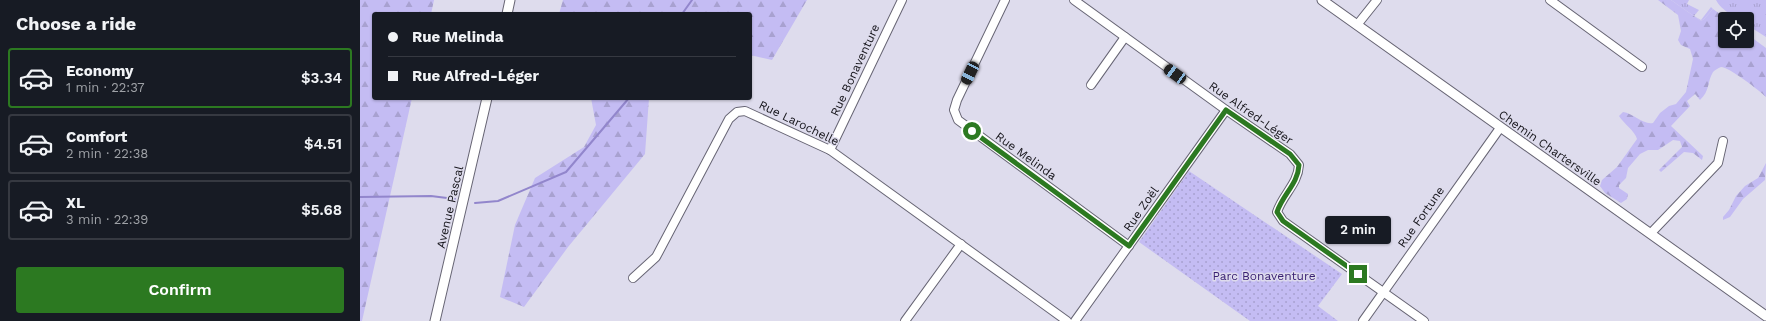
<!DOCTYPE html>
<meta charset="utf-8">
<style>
:root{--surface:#171b24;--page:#20242c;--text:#f1f3f6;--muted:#9ea1a6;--line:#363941;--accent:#2c7921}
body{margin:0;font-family:"Work Sans",sans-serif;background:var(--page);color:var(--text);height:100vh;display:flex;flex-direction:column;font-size:15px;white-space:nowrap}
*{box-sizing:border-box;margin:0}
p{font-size:13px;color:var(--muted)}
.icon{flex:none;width:22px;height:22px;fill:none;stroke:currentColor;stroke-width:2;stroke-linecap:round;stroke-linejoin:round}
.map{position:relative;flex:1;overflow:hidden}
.details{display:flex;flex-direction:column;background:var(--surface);width:360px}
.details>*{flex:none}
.hud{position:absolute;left:12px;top:12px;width:380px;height:88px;border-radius:4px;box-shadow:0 1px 3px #0004;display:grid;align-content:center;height:88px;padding:0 16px;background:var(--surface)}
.tools{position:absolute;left:1358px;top:12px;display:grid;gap:8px}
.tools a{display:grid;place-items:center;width:36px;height:36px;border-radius:4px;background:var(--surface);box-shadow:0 1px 3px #0004;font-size:20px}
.end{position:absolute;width:18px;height:18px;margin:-9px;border:5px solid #2c7921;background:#fff;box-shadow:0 0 0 2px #fff}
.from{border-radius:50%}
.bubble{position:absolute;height:28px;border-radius:4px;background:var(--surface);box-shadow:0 1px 3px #0004;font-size:13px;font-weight:600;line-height:28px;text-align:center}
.car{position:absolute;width:12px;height:24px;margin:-12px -6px;border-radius:5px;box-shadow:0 0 3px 1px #0007;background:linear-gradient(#222 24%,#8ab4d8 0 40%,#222 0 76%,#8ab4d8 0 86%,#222 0)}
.hud b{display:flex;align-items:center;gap:14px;height:38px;font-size:15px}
.hud b+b{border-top:1px solid var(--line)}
.hud i{width:10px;height:10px;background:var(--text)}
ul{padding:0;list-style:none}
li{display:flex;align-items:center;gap:12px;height:60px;margin:0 8px 6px;padding:0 8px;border:2px solid var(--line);border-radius:4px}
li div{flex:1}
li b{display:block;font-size:15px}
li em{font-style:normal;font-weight:600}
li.on{border-color:var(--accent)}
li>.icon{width:36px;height:36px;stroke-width:1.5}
h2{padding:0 16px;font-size:18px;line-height:48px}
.button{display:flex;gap:8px;margin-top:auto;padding:8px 16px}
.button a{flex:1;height:46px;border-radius:4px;background:var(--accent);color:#fff;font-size:16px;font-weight:600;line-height:46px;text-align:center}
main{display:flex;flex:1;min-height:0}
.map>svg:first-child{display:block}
.grass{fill:url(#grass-tufts)}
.forest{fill:url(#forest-firs)}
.park{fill:url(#park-dots)}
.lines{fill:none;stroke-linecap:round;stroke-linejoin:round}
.stream{stroke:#9286cc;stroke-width:2}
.minor-casing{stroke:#676574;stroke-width:10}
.tertiary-casing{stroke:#676574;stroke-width:11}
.minor{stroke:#fff;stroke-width:8}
.tertiary{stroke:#fff;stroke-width:9}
.route{stroke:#2c7921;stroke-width:5}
.labels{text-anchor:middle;stroke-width:3;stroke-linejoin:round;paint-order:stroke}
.street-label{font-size:12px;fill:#15141a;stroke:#dedced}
.park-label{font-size:12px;fill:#3a2173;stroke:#dedced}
</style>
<main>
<section class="details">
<h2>Choose a ride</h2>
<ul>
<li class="on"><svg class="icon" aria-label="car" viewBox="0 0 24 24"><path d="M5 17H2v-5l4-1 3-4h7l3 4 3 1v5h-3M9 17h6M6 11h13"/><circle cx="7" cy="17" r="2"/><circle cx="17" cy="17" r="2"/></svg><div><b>Economy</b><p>1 min · 22:37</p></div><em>$3.34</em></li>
<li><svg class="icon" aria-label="car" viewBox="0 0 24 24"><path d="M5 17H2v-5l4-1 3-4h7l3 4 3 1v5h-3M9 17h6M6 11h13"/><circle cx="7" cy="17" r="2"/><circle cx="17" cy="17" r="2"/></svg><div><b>Comfort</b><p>2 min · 22:38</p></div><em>$4.51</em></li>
<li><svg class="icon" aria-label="car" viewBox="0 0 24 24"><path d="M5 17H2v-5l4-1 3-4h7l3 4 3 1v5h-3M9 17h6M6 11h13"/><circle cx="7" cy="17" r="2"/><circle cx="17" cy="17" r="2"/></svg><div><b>XL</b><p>3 min · 22:39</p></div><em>$5.68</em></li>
</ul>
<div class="button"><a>Confirm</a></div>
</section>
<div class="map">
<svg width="1406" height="321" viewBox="0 0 1406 321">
<defs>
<pattern id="grass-tufts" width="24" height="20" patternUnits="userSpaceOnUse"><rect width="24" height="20" fill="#c4bcf3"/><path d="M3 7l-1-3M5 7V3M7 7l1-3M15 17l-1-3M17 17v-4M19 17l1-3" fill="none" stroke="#a8a1d0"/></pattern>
<pattern id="forest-firs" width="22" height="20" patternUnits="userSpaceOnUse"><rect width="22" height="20" fill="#c4bcf3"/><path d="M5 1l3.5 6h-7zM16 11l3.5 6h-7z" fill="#a8a1d0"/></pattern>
<pattern id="park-dots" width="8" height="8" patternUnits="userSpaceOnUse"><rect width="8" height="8" fill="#c4bcf3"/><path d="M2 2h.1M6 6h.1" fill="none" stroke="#a8a1d0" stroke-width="1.8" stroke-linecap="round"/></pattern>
</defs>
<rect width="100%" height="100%" fill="#dedced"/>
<g class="grass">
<path d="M 1311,0 L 1329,0 L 1327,4 L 1339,10 L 1334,16 L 1341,20 L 1351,7 L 1353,9 L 1344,19 L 1341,21 Z"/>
<path d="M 1356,0 L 1406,0 L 1406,37 L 1387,25 L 1387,19 C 1376,19 1361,10 1356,0 Z"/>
</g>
<g class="forest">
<path d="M 0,0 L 74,0 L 71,14 L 14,14 L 14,98 L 52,98 L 2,321 L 0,321 Z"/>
<path d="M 203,0 L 447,0 L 412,60 L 390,55 L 390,14 L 199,14 Z"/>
<path d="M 1298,0 L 1311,0 L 1341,21 L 1344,19 L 1353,9 L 1367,19 L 1365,19 L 1365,41 L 1387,41 L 1387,34 L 1406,48 L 1406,97 C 1400,91 1369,67 1361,67 C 1358,68 1355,70 1353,72 C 1347,82 1350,91 1340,100 L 1335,94 L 1327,101 L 1330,106 L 1311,126 L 1343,156 L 1342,160 L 1333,153 L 1324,152 L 1301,172 L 1299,170 L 1322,147 L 1320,141 L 1313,140 L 1298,150 L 1288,150 L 1280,154 L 1268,168 L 1266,178 L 1259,185 L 1259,188 L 1268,194 L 1267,199 L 1261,203 L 1245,193 L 1240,186 L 1242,180 L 1257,167 L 1277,139 C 1275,131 1264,124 1259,116 L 1263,112 C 1273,113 1283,125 1293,123 L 1300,113 L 1309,106 L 1316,104 L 1326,92 L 1333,59 L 1330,49 L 1321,45 L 1318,40 L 1321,31 L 1318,15 Z"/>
<path d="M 231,98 L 289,98 L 285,154 L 208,247 L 164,307 L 140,297 L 155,225 L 175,178 L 224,147 L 236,125 Z"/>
<path d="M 1406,163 L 1405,180 L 1383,199 L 1370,217 L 1363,220 L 1363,217 L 1369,210 L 1376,196 L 1385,186 L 1398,178 Z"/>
</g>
<path class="park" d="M 829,171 L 982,274 L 958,306 L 978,321 L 890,321 L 779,242 Z"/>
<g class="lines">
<g class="stream">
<path d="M 322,14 L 332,0"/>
<path d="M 0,197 L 71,196 L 95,199"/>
<path d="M 115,203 L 138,201 L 206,172 L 269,98"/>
</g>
<defs>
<g id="minor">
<path d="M 645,0 L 597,100 L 594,110 L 598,120 L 769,246"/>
<path d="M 714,0 L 866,110 L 930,154 L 939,165 C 938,184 923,194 917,212 L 923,221 L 1064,321"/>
<path d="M 1190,0 L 1282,67"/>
<path d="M 997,25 L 1017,0"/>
<path d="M 731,85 L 765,37"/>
<path d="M 470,150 L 542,0"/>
<path d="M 1291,233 L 1358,163 L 1363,141"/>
<path d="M 273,278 L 296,257 L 369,119 L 377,112 L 385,111 L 470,150 L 707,321"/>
<path d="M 545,321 L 601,244"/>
<path d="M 715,321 L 866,110"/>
<path d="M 1003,321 L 1140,128"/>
</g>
<g id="tertiary">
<path d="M 962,0 L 1406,316"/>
<path d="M 147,14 L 150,0"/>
<path d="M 75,321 L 127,98"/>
</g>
</defs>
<use href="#minor" class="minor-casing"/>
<use href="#tertiary" class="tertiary-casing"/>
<use href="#minor" class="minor"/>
<use href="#tertiary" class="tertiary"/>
</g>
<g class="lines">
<path class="route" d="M 612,131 L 769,246 L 866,110 L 930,154 L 939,165 C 938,184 923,194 917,212 L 923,221 L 998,274"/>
</g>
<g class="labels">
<g class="street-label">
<text transform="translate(495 70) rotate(-65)" y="4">Rue Bonaventure</text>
<text transform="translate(891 113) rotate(35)" y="4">Rue Alfred-Léger</text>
<text transform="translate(439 123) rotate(26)" y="4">Rue Larochelle</text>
<text transform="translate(1190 148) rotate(35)" y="4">Chemin Chartersville</text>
<text transform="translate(666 156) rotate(36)" y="4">Rue Melinda</text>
<text transform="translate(90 207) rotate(-77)" y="4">Avenue Pascal</text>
<text transform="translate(781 209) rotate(-55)" y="4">Rue Zoël</text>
<text transform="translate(1061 217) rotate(-55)" y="4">Rue Fortune</text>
</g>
<g class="park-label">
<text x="904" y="280">Parc Bonaventure</text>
</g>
</g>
</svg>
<div class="tools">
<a><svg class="icon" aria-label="locate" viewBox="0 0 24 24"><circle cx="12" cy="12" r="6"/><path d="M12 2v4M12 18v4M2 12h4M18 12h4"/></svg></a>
</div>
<i class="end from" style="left:612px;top:131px"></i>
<i class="end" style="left:998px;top:274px"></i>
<div class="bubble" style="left:965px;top:216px;width:66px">2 min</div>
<i class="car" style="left:610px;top:73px;rotate:206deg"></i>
<i class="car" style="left:815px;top:74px;rotate:306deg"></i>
<div class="hud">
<b><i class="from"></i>Rue Melinda</b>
<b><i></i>Rue Alfred-Léger</b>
</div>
</div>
</main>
